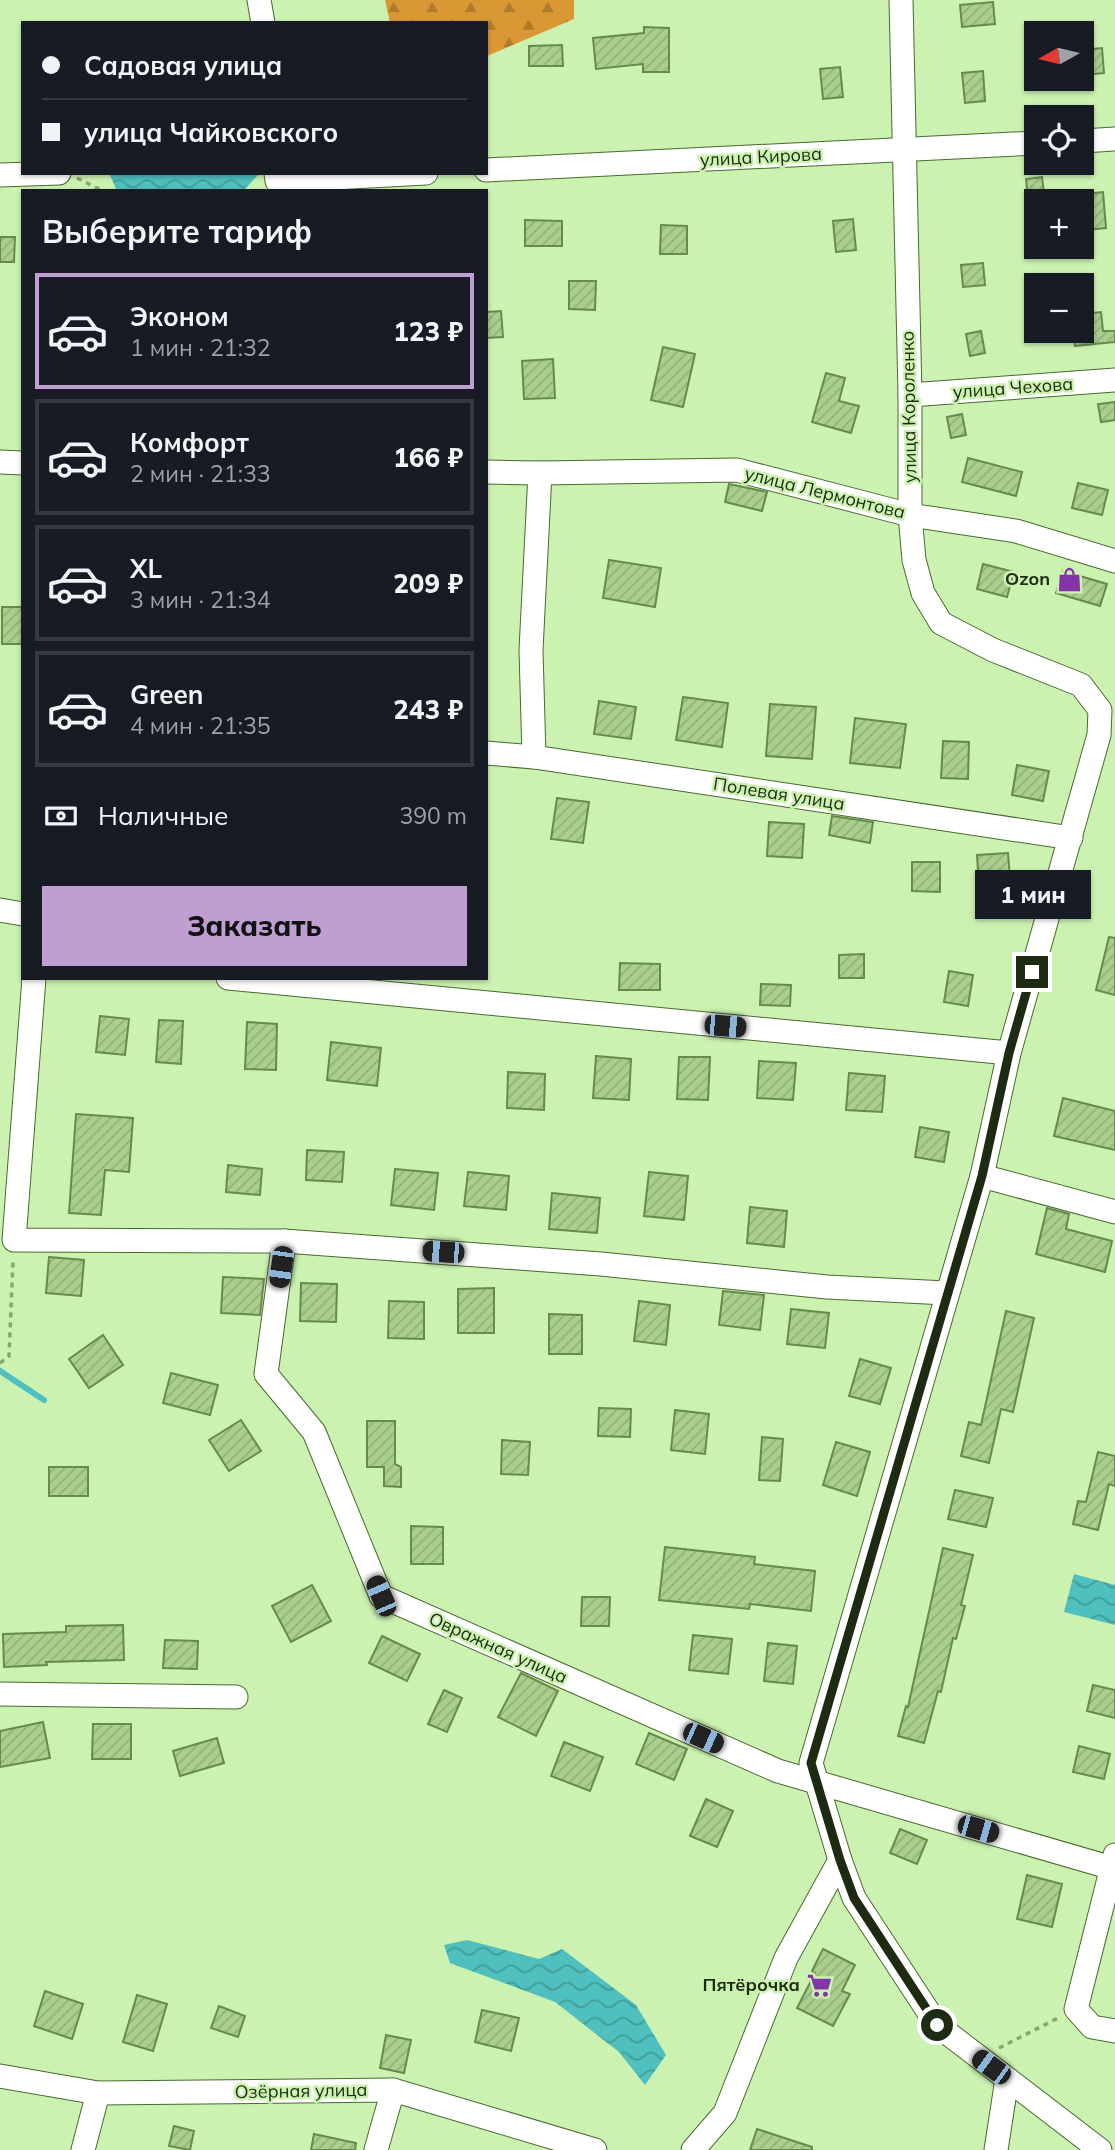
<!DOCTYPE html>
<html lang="ru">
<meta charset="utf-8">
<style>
:root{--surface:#171b24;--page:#20242c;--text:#f1f3f6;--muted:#9ea1a6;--line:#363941;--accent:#bf9ed2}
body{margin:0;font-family:Mulish,sans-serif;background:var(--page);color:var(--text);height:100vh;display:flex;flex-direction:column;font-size:26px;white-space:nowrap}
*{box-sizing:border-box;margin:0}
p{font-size:23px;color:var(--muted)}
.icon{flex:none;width:38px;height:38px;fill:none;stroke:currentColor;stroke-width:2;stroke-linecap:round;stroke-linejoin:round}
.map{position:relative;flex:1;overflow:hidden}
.sheet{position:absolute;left:21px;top:189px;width:467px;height:791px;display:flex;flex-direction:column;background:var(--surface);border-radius:0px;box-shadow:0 2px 5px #0004}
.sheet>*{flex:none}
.banner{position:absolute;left:21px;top:21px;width:467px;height:154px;border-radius:0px;box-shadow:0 2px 5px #0004;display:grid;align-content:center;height:154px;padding:0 21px;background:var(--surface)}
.needle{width:46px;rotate:262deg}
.buttons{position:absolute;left:1024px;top:21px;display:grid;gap:14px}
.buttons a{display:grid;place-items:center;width:70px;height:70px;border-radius:0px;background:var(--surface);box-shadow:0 2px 5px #0004;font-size:35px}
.end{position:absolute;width:32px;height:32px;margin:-16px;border:9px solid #1d2b12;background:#fff;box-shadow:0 0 0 4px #fff}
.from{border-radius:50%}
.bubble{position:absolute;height:49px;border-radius:0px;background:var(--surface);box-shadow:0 2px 5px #0004;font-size:23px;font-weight:800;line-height:49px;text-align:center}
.car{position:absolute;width:21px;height:42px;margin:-21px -10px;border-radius:9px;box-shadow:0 0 5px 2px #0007;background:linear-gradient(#222 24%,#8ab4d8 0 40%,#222 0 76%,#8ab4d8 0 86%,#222 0)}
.banner b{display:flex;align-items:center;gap:24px;height:66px;font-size:26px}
.banner b+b{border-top:2px solid var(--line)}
.banner i{width:18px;height:18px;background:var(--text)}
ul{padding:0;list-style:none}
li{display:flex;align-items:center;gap:21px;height:116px;margin:0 14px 10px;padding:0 7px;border:4px solid var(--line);border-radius:0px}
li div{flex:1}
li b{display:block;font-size:26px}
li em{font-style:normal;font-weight:800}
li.on{border-color:var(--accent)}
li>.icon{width:63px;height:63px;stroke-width:1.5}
h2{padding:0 21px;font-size:32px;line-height:84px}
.pay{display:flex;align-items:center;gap:18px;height:77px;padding:0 21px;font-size:26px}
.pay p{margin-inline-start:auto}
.button{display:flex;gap:14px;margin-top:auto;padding:14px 21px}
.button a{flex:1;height:80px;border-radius:0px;background:var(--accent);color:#111;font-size:28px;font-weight:800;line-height:80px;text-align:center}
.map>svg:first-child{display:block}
.forest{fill:url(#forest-firs)}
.water{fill:url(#water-waves)}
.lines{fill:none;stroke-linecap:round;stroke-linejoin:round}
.stream{stroke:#4fc0be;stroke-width:6}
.building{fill:url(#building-hatch);stroke:#678a4d;stroke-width:2}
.minor-casing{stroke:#496a2e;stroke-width:25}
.path{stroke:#88a573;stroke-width:3.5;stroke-dasharray:5 5;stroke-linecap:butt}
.minor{stroke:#fff;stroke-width:23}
.route{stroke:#1d2b12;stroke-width:9}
.labels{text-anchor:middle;stroke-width:5;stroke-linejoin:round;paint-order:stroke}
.street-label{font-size:18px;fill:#1d2b12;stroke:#ccf2b1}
.poi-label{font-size:18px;font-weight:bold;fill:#1d2b12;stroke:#ccf2b1;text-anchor:end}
</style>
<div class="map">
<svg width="1115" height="2150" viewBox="0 0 1115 2150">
<defs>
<pattern id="forest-firs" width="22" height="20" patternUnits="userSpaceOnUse" patternTransform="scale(1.75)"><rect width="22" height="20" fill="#da9834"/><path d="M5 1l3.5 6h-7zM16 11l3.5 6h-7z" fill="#b07c2b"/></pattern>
<pattern id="water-waves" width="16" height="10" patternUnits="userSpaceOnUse" patternTransform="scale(1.75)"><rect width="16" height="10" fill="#4fc0be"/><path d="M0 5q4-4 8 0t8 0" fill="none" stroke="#419c99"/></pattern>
<pattern id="building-hatch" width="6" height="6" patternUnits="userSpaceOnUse" patternTransform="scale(1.75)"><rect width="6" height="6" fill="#a9ce8e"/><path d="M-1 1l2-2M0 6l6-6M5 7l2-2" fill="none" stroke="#91b179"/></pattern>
</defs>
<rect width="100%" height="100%" fill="#ccf2b1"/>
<path class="forest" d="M 385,0 L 574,0 L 574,19 L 487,56 L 486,23 L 390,23 Z"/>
<g class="water">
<path d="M 109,173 L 260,173 L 243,191 L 117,191 Z"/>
<path d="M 1074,1574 L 1115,1585 L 1115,1625 L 1064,1612 Z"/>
<path d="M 467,1940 L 539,1959 L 562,1949 L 636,2005 L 666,2055 L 645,2085 L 619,2052 L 555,2002 L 450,1963 L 444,1945 Z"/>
</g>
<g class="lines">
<path class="stream" d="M 0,1371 L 44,1400"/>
</g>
<g class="building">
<path d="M 993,2 L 995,24 L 962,27 L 960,5 Z"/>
<path d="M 644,27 L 669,28 L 669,72 L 643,72 L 643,64 L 596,69 L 593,38 L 644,33 Z"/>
<path d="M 562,45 L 563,66 L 529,66 L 529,46 Z"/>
<path d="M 1102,48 L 1104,73 L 1084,75 L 1082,50 Z"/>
<path d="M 840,67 L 843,97 L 823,99 L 820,69 Z"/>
<path d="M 983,71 L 985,101 L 965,103 L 962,73 Z"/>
<path d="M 1042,177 L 1045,201 L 1028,201 L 1026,179 Z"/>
<path d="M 1103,192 L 1106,228 L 1087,230 L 1084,194 Z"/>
<path d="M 853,219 L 856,250 L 836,252 L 833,221 Z"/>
<path d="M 525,220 L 562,221 L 562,246 L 525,246 Z"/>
<path d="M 661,225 L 687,226 L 687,254 L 660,254 Z"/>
<path d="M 0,237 L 15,237 L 14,262 L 0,262 Z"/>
<path d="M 983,263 L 985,285 L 963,287 L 961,265 Z"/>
<path d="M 569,281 L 596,281 L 595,310 L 569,309 Z"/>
<path d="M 501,311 L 503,337 L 486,338 L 486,312 Z"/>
<path d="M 1101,312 L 1103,331 L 1115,331 L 1115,342 L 1075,346 L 1073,331 L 1082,331 L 1082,314 Z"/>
<path d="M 981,331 L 985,353 L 970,356 L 966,334 Z"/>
<path d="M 663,347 L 695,354 L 683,407 L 651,400 Z"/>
<path d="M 553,359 L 555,398 L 524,399 L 522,361 Z"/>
<path d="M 826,373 L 845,378 L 839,401 L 859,406 L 851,433 L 812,422 Z"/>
<path d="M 1115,402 L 1115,420 L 1101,422 L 1098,404 Z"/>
<path d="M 962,414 L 966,435 L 951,438 L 947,417 Z"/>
<path d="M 968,458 L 1022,472 L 1016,496 L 962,482 Z"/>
<path d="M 1078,483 L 1108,490 L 1102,515 L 1072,508 Z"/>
<path d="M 729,484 L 767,492 L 762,511 L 725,502 Z"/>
<path d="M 609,560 L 661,568 L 655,607 L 603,598 Z"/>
<path d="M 983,564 L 1014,572 L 1007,597 L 977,589 Z"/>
<path d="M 1063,571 L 1107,584 L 1100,606 L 1056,593 Z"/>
<rect x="2" y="607" width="21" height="37"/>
<path d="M 683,697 L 728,703 L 722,747 L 676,740 Z"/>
<path d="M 599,701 L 636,707 L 631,739 L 594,734 Z"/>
<path d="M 770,704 L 816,707 L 812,759 L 766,756 Z"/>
<path d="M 855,718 L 906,724 L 900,768 L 850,763 Z"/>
<path d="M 943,741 L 969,742 L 968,779 L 941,778 Z"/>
<path d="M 1017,765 L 1049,771 L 1043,801 L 1012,795 Z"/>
<path d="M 557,798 L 589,802 L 583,843 L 551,839 Z"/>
<path d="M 832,816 L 873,822 L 870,843 L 829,835 Z"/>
<path d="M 769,822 L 804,824 L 802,858 L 767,856 Z"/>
<path d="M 1008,853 L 1012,903 L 980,905 L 977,855 Z"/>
<path d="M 912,862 L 940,862 L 940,892 L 912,891 Z"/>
<path d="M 1109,937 L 1115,938 L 1115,995 L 1096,990 Z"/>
<path d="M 864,954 L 864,978 L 839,978 L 839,955 Z"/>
<path d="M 620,963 L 660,964 L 660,990 L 619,990 Z"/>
<path d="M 949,971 L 973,975 L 968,1006 L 944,1002 Z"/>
<path d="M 761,984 L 791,985 L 790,1006 L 760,1005 Z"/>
<path d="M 100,1016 L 129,1019 L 125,1055 L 96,1052 Z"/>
<path d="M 159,1020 L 183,1021 L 181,1064 L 156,1062 Z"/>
<path d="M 247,1022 L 277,1024 L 276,1070 L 245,1069 Z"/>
<path d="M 331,1042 L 381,1048 L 377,1086 L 327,1080 Z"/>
<path d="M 596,1056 L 631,1059 L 629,1100 L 593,1098 Z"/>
<path d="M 679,1057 L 710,1057 L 708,1100 L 677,1099 Z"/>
<path d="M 759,1061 L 796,1063 L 793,1100 L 757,1098 Z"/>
<path d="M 508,1072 L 545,1074 L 544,1110 L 507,1108 Z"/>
<path d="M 849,1073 L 885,1076 L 882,1112 L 846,1110 Z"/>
<path d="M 1063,1098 L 1115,1111 L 1115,1150 L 1054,1136 Z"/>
<path d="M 76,1114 L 133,1118 L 129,1172 L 105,1170 L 101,1215 L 69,1213 Z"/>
<path d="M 920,1127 L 949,1132 L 944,1162 L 915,1157 Z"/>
<path d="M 307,1150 L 344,1152 L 342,1182 L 306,1180 Z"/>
<path d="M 228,1165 L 262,1169 L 260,1195 L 226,1192 Z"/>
<path d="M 395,1169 L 438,1173 L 434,1210 L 391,1205 Z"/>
<path d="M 468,1172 L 509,1176 L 506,1210 L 464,1206 Z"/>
<path d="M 649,1172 L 688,1176 L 684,1220 L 644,1216 Z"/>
<path d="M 552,1193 L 600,1198 L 597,1233 L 549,1229 Z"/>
<path d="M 750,1207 L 787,1211 L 784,1247 L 747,1243 Z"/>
<path d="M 1047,1208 L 1069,1214 L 1066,1229 L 1112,1241 L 1105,1272 L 1036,1254 Z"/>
<path d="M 49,1257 L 84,1260 L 81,1296 L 46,1293 Z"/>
<path d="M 223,1277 L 264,1279 L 260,1315 L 221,1313 Z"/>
<path d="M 301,1283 L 337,1284 L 336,1322 L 300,1321 Z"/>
<path d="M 494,1288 L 494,1333 L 458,1333 L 458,1289 Z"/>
<path d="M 723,1291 L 764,1295 L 760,1330 L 719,1325 Z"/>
<path d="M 389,1301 L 424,1302 L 424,1339 L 388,1338 Z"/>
<path d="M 639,1301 L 670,1305 L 666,1345 L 634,1341 Z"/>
<path d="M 791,1309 L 829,1313 L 825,1348 L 787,1344 Z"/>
<path d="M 1006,1311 L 1034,1318 L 1013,1412 L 1001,1409 L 989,1463 L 961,1456 L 969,1422 L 981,1425 Z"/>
<path d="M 549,1314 L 582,1315 L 582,1354 L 549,1354 Z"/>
<path d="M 103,1335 L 123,1365 L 89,1388 L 69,1359 Z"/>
<path d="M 860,1359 L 891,1368 L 880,1404 L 849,1396 Z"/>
<path d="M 171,1373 L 218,1385 L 210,1415 L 163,1403 Z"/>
<path d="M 599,1408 L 631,1409 L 630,1437 L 598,1436 Z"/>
<path d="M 675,1410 L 709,1414 L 705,1454 L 671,1450 Z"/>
<path d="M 241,1420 L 261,1451 L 229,1471 L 209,1440 Z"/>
<path d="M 367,1421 L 395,1421 L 395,1464 L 401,1467 L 401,1487 L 384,1486 L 384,1467 L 367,1467 Z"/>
<path d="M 762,1437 L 783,1439 L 780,1481 L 759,1480 Z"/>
<path d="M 502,1440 L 530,1442 L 528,1475 L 501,1474 Z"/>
<path d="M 836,1442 L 870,1452 L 857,1496 L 823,1485 Z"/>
<path d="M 1098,1452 L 1115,1456 L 1115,1486 L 1109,1484 L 1098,1530 L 1073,1524 L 1078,1501 L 1086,1502 Z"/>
<rect x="49" y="1467" width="39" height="29"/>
<path d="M 955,1490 L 993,1498 L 986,1527 L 948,1519 Z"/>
<path d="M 411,1526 L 443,1527 L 443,1564 L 411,1564 Z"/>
<path d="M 665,1547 L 755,1557 L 754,1564 L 815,1571 L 811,1611 L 750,1604 L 749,1609 L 659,1600 Z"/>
<path d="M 943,1548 L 973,1555 L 961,1605 L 965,1606 L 956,1639 L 953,1638 L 941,1692 L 938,1691 L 924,1743 L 898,1736 L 906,1706 L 908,1707 Z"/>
<path d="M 312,1585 L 331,1621 L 291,1642 L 272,1606 Z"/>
<path d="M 582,1597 L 610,1597 L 609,1626 L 581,1626 Z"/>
<path d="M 123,1625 L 124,1660 L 46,1662 L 47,1665 L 4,1667 L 3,1634 L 66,1632 L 66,1626 Z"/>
<path d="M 693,1635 L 732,1639 L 728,1674 L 689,1670 Z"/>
<path d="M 382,1636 L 420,1654 L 407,1681 L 369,1663 Z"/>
<path d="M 165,1640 L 198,1641 L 197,1669 L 163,1668 Z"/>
<path d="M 768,1643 L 797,1646 L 793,1684 L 764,1681 Z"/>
<path d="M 521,1673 L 558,1691 L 536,1736 L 498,1717 Z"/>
<path d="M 1093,1685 L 1115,1690 L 1115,1718 L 1087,1711 Z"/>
<path d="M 444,1690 L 462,1698 L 447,1732 L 428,1724 Z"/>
<path d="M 43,1722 L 50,1758 L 0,1767 L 0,1731 Z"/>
<path d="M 93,1724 L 131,1724 L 131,1759 L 92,1759 Z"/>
<path d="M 649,1733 L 687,1749 L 674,1780 L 636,1764 Z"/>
<path d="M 217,1738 L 224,1763 L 180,1776 L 173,1751 Z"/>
<path d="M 564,1742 L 603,1757 L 590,1791 L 551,1776 Z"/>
<path d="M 1079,1746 L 1110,1754 L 1104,1779 L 1073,1772 Z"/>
<path d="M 706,1799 L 733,1811 L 717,1847 L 690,1836 Z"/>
<path d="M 900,1829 L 927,1840 L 917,1864 L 890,1853 Z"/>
<path d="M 1027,1875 L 1062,1884 L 1052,1927 L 1017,1919 Z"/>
<path d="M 823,1949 L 855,1965 L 842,1991 L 850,1994 L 833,2026 L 797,2008 L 815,1973 L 812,1971 Z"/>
<path d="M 45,1991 L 83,2004 L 72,2039 L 34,2026 Z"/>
<path d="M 137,1995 L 167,2004 L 153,2051 L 123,2042 Z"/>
<path d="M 219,2006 L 245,2016 L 238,2037 L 211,2028 Z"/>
<path d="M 482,2010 L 519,2018 L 511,2051 L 475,2042 Z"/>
<path d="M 386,2035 L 411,2040 L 404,2073 L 380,2068 Z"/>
<path d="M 174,2126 L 194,2131 L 190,2150 L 169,2146 Z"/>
<path d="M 757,2129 L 812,2147 L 812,2150 L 750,2150 Z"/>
<path d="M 314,2134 L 356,2143 L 355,2150 L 311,2150 Z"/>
</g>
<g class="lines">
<defs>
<g id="minor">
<path d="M 259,0 L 263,23"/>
<path d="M 901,0 L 910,395 L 910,515 L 914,560 L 923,593 L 941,623 L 993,650 L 1081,685 L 1100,710 L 1099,735 L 1009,1053 L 982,1176 L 811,1763 L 840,1860 L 854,1898 L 937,2025 L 1100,2150"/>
<path d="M 1082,141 L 1115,139"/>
<path d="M 486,170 L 1036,143"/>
<path d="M 276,173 L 277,181 L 426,173"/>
<path d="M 0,175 L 59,173"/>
<path d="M 910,395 L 1115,380"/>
<path d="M 0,462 L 23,463"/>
<path d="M 486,472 L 540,473 L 737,470 L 910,515 L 1016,531 L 1115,561"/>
<path d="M 486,753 L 534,757 L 1071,838"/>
<path d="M 534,757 L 531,650 L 540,473"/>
<path d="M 0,910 L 23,914"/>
<path d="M 34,978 L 14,1240 L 284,1241 L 601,1264 L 827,1287 L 946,1293"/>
<path d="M 228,978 L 1009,1053"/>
<path d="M 982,1176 L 1115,1212"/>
<path d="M 284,1241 L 266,1374 L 314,1432 L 381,1596 L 778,1771 L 1112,1868"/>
<path d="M 0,1694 L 236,1697"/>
<path d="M 1115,1855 L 1076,2009 L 1092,2027 L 1115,2031"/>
<path d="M 0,2076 L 98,2093 L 393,2090 L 595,2150"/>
<path d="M 83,2150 L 98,2093"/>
<path d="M 376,2150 L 393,2090"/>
<path d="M 693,2150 L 725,2113 L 786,1958 L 840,1860"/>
<path d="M 996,2150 L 1007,2079"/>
</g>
</defs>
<use href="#minor" class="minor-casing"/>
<g class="path">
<path d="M 77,178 L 103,191"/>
<path d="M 0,1363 L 9,1356 L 13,1261"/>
<path d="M 999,2048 L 1058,2018"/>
</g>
<use href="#minor" class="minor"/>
</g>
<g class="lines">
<path class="route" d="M 937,2025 L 854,1898 L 840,1860 L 811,1763 L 982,1176 L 1009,1053 L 1032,972"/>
</g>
<defs>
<symbol id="shop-bare" viewBox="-9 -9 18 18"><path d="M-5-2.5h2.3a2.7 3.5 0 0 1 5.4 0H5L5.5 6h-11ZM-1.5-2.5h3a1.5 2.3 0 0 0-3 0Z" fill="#8235a6" stroke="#ccf2b1" stroke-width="2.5" paint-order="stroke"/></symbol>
<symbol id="supermarket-bare" viewBox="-9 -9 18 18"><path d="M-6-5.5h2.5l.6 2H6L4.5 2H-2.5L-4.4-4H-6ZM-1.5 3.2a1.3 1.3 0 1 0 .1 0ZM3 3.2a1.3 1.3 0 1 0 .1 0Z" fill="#8235a6" stroke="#ccf2b1" stroke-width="2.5" paint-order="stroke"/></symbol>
</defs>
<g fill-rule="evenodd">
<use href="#shop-bare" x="1052" y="562" width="35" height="35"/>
<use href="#supermarket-bare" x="802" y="1968" width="35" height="35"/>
</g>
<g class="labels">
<g class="street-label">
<text transform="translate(761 157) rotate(-3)" y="6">улица Кирова</text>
<text transform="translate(1013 388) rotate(-4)" y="6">улица Чехова</text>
<text transform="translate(909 407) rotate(-91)" y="6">улица Короленко</text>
<text transform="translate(825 493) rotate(14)" y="6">улица Лермонтова</text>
<text transform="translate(779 794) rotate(9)" y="6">Полевая улица</text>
<text transform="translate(498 1648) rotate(24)" y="6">Овражная улица</text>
<text transform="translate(301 2091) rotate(-1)" y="6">Озёрная улица</text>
</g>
<g class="poi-label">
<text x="1050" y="585">Ozon</text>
<text x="800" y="1991">Пятёрочка</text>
</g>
</g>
</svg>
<div class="buttons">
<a><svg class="needle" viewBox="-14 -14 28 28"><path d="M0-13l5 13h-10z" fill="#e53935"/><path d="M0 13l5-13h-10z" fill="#9ea1a6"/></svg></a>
<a><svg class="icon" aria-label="locate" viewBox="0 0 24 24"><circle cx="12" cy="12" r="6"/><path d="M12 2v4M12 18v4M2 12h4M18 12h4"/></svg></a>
<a>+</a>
<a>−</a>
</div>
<i class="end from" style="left:937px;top:2025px"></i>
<i class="end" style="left:1032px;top:972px"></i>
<div class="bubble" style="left:975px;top:870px;width:116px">1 мин</div>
<i class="car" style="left:725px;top:1026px;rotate:95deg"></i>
<i class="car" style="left:443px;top:1252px;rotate:274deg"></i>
<i class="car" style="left:281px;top:1267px;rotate:188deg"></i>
<i class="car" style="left:381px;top:1596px;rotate:337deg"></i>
<i class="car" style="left:703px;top:1738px;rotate:114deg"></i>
<i class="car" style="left:978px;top:1829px;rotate:106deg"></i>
<i class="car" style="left:991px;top:2067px;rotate:306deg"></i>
<div class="banner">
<b><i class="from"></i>Садовая улица</b>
<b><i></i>улица Чайковского</b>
</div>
<section class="sheet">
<h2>Выберите тариф</h2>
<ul>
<li class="on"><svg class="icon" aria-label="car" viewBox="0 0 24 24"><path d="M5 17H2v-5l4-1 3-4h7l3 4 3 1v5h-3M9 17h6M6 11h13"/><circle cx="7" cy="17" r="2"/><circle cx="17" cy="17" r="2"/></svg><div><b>Эконом</b><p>1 мин · 21:32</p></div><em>123 ₽</em></li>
<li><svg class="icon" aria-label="car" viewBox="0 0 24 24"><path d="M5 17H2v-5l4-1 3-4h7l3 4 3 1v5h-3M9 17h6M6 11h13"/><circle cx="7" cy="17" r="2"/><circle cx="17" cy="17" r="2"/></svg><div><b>Комфорт</b><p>2 мин · 21:33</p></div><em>166 ₽</em></li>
<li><svg class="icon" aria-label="car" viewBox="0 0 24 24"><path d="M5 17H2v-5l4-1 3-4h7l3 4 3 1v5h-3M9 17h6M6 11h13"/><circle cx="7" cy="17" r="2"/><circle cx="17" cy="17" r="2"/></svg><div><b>XL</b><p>3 мин · 21:34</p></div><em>209 ₽</em></li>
<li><svg class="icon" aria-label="car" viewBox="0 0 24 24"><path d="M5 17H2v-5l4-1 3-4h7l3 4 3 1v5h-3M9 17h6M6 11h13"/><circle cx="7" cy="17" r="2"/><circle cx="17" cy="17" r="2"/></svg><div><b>Green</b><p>4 мин · 21:35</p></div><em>243 ₽</em></li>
</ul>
<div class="pay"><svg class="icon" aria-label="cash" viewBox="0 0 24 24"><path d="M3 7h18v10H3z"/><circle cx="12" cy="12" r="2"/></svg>Наличные<p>390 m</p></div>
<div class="button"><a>Заказать</a></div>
</section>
</div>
